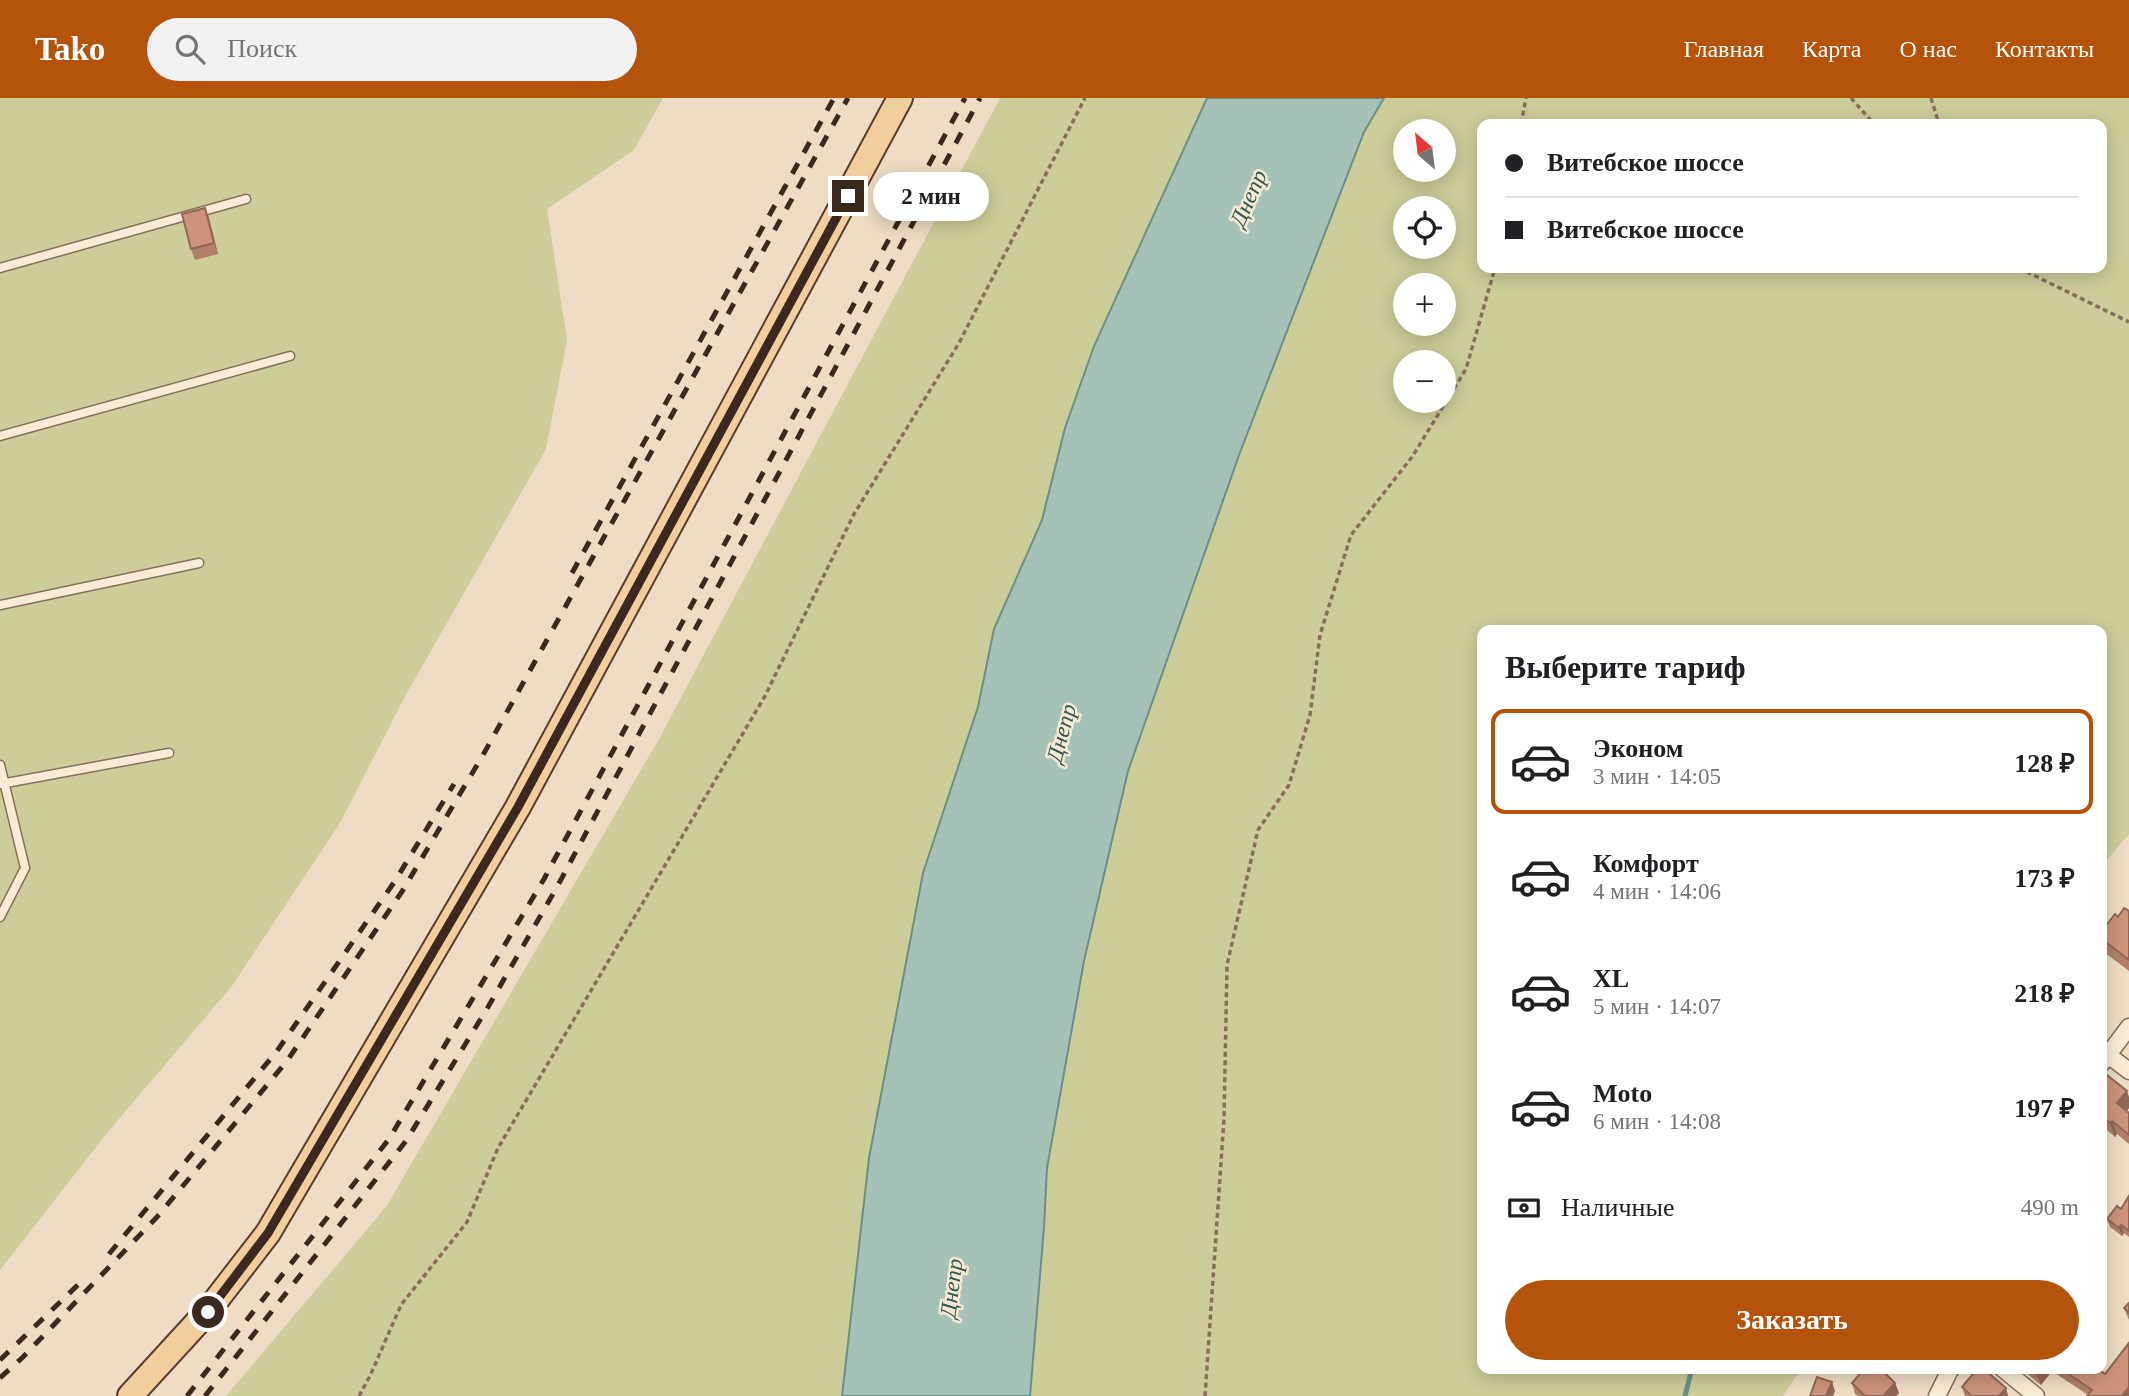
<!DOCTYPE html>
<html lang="ru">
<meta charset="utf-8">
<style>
:root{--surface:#fff;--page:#f2f2f2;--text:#202124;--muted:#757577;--line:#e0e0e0;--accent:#b45309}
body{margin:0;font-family:"Times New Roman",serif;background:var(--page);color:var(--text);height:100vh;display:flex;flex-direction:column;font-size:26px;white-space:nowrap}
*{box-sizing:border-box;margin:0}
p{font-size:23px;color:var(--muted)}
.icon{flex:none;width:38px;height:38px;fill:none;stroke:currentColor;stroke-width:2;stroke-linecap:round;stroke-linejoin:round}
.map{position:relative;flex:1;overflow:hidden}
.panel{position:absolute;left:1477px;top:527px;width:630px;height:749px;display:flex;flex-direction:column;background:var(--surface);border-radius:14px;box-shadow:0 4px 18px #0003}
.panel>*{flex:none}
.banner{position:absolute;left:1477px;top:21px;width:630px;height:154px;border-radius:14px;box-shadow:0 4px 18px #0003;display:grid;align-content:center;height:154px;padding:0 28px;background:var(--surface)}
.needle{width:46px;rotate:332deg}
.tools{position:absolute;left:1393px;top:21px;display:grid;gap:14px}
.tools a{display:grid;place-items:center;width:63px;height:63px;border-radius:50%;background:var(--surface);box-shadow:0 4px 18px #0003;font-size:35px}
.end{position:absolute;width:32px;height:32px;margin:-16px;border:9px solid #39291e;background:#fff;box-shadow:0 0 0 4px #fff}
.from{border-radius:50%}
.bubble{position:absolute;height:49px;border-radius:24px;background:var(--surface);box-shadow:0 4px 18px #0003;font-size:23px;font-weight:800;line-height:49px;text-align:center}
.banner b{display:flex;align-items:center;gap:24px;height:66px;font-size:26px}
.banner b+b{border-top:2px solid var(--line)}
.banner i{width:18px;height:18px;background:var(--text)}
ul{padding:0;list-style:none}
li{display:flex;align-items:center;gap:21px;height:105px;margin:0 14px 10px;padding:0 14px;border:4px solid transparent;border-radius:14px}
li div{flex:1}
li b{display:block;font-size:26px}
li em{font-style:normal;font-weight:800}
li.current{border-color:var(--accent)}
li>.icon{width:63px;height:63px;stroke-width:1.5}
h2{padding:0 28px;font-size:32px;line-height:84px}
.pay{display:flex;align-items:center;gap:18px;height:77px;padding:0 28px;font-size:26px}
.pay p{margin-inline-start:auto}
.button{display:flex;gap:14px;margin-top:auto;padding:14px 28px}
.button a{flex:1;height:80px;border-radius:42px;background:var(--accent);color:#fff;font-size:28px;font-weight:800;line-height:80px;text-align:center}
header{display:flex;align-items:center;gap:42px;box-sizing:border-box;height:98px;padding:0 35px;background:var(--accent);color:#fff}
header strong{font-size:33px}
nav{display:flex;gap:38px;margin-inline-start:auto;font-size:24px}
.search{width:490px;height:63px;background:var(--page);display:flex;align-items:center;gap:18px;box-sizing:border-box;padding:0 24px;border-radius:38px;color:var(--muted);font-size:26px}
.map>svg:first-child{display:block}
.green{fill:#cccd98;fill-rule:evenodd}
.water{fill:#a6c1b7;stroke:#6c9084;stroke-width:2}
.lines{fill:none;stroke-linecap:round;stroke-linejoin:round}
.stream{stroke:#6c9084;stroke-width:5}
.lane-casing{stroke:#896e5a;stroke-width:11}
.street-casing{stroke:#896e5a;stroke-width:19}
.primary-casing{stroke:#573d2e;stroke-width:28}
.path{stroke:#896e5a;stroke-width:3.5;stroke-dasharray:5 3.5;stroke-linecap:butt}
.lane{stroke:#f9ecd7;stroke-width:8}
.street{stroke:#f9ecd7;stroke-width:16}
.primary{stroke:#f2ce9c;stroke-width:24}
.rail{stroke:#39291e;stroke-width:5;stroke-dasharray:12 12;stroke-linecap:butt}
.wall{fill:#b07f68}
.shaded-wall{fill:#906855}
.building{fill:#cd9479;stroke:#906855;stroke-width:2}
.route{stroke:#39291e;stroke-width:9}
.labels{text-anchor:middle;stroke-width:5;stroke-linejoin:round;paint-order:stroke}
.water-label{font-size:23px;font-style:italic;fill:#2d5952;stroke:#f6e8d3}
</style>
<header>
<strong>Tako</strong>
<div class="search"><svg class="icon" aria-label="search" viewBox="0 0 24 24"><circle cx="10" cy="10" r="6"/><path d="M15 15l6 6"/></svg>Поиск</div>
<nav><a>Главная</a><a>Карта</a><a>О нас</a><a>Контакты</a></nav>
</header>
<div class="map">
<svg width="2129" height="1298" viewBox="0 0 2129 1298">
<rect width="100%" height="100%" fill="#eeddc4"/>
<g class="green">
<path d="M 0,0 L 663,0 L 634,52 L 547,111 L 567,242 L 546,351 L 403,602 L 340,725 L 232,888 L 107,1035 L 0,1172 Z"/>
<path d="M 1000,0 L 1207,0 L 1094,248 L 1065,330 L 1042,422 L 994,531 L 978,609 L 923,775 L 869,1060 L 842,1298 L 226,1298 L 386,1109 L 659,641 Z"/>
<path d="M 1383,0 L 2129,0 L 2129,736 L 2102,768 L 2102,532 L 1482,532 L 1482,1270 L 1801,1271 L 1783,1298 L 1030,1298 L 1044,1129 L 1047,1070 L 1084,863 L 1128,673 L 1239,357 L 1364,34 ZM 1482,26 L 2102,26 L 2102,170 L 1482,170 ZM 1405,33 L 1444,33 L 1444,72 L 1405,72 ZM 1405,110 L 1444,110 L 1444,149 L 1405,149 ZM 1405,187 L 1444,187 L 1444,226 L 1405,226 ZM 1405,264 L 1444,264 L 1444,303 L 1405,303 Z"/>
</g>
<path class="water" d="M 1207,0 L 1384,0 L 1364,34 L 1239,357 L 1128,673 L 1084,863 L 1047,1070 L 1044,1129 L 1030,1298 L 842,1298 L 869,1060 L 923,775 L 978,609 L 994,531 L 1042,422 L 1065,330 L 1094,248 Z"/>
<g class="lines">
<path class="stream" d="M 1685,1298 L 1692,1270"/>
<defs>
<g id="lane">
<path d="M 0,170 L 246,101"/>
<path d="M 0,338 L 290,258"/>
<path d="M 0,507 L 199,465"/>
<path d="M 0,667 L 25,770 L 0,819"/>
<path d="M 0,686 L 169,655"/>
</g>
<g id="street">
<path d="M 2108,957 L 2129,973"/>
<path d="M 2102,965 L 2129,929"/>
<path d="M 2002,1270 L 2036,1298"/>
<path d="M 1937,1298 L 1951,1270"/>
</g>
<path id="primary" d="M 130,1298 L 207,1214 L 268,1135 L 518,709 L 900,0"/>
</defs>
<use href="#lane" class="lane-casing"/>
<use href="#street" class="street-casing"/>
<use href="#primary" class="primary-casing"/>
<g class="path">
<path d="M 1851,0 L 1874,26"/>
<path d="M 1931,0 L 1939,26"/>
<path d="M 1521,26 L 1526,0"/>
<path d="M 2019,170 L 2129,224"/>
<path d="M 359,1298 L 370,1278 L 401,1207 L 467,1124 L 498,1050 L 765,598 L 854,416 L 959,245 L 1085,0"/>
<path d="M 1205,1298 L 1224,1021 L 1227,867 L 1258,732 L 1289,687 L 1310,617 L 1320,537 L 1351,437 L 1412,359 L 1466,271 L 1495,170"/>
</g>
<use href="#lane" class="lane"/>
<use href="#street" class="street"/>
<use href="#primary" class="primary"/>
<g class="rail">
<path d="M 572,475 L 834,0"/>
<path d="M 109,1156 L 277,953 L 395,783 L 454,686"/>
<path d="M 0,1262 L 84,1181"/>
<path d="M 0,1280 L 23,1259 L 157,1119 L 287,963 L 403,792 L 483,657 L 848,0"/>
<path d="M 187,1298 L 389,1041 L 544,781 L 965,0"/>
<path d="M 205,1298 L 406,1043 L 488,909 L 557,789 L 980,0"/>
</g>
</g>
<g class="wall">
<path d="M 205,110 L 218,156 L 195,162 L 191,151 Z"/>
<path d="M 2129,813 L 2129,873 L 2104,854 L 2102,849 L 2102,833 L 2118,819 Z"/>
<path d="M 2102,984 L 2129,1010 L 2126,1013 L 2129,1015 L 2129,1046 L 2117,1036 L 2115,1039 L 2102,1028 Z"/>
<path d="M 2129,1098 L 2129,1139 L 2124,1135 L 2122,1138 L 2110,1129 L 2107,1121 L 2121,1111 Z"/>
<path d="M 2129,1205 L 2129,1222 L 2124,1210 Z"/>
<path d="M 2020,1270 L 2097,1270 L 2105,1276 L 2088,1297 L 2052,1273 L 2041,1287 Z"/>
<path d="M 1852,1285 L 1895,1285 L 1899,1295 L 1896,1298 L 1858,1298 L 1855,1296 Z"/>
<path d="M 1962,1289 L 2006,1290 L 2008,1298 L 1965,1298 Z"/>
</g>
<g class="shaded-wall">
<path d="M 205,110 L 209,120 L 218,156 L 214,145 Z"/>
<path d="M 2127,993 L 2129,999 L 2129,1010 L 2122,1019 L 2117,1005 Z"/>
<path d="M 2112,1023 L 2117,1036 L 2115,1039 L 2110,1025 Z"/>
<path d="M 2121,1127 L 2124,1135 L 2122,1138 L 2119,1130 Z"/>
<path d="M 2042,1270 L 2051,1270 L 2052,1273 L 2041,1287 L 2037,1276 Z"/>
<path d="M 1832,1284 L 1835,1293 L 1833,1298 L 1826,1298 Z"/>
<path d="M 1895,1285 L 1899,1295 L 1896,1298 L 1883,1298 Z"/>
<path d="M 2129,1289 L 2129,1298 L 2122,1298 Z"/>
<path d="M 2006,1290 L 2008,1298 L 1999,1298 Z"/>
</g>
<g class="building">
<path d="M 205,110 L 214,145 L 191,151 L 182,116 Z"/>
<path d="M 2124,810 L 2129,813 L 2129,862 L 2102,841 L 2102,833 L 2115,816 L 2118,819 Z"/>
<path d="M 2107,977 L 2127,993 L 2117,1005 L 2129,1015 L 2129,1037 L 2112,1023 L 2110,1025 L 2102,1018 L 2102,984 Z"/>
<path d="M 2129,1098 L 2129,1133 L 2121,1127 L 2119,1130 L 2107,1121 L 2117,1108 L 2121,1111 Z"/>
<path d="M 2129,1205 L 2129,1215 L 2124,1210 Z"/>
<path d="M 2129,1245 L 2129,1289 L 2122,1298 L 2087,1298 L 2092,1292 L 2060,1270 L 2097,1270 L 2105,1276 Z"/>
<path d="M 1865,1270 L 1880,1270 L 1895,1285 L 1883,1298 L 1865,1298 L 1852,1285 Z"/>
<path d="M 1978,1270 L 1983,1270 L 2006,1290 L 1999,1298 L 1972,1298 L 1962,1289 Z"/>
<path d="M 2029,1270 L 2042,1270 L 2037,1276 Z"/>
<path d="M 1817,1279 L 1832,1284 L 1826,1298 L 1810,1298 Z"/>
</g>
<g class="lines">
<path class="route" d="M 208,1214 L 268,1135 L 518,709 L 848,98"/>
</g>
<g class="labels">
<g class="water-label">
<text transform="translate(1248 100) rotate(-66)" y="8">Днепр</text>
<text transform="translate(1061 635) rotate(-75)" y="8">Днепр</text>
<text transform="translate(951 1190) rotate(-83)" y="8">Днепр</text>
</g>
</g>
</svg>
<div class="tools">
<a><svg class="needle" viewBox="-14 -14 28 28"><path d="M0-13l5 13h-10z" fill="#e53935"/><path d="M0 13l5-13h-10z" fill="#757577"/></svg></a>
<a><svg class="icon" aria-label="locate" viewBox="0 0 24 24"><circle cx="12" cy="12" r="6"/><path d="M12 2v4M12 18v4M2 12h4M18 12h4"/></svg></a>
<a>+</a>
<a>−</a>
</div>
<i class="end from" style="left:208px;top:1214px"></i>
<i class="end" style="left:848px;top:98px"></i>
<div class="bubble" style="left:873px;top:74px;width:116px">2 мин</div>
<div class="banner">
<b><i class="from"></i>Витебское шоссе</b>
<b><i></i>Витебское шоссе</b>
</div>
<section class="panel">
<h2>Выберите тариф</h2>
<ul>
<li class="current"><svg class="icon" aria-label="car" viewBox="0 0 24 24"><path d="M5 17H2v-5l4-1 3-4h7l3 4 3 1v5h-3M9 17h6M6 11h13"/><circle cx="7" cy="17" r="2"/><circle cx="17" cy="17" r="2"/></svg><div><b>Эконом</b><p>3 мин · 14:05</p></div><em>128 ₽</em></li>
<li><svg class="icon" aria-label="car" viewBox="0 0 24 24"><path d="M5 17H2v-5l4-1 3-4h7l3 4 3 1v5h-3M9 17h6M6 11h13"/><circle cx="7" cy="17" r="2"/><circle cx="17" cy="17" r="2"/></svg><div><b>Комфорт</b><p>4 мин · 14:06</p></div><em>173 ₽</em></li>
<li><svg class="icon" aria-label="car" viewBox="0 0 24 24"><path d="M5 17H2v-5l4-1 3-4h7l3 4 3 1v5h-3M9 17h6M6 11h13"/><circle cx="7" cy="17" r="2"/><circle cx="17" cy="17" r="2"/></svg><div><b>XL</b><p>5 мин · 14:07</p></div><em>218 ₽</em></li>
<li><svg class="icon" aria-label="car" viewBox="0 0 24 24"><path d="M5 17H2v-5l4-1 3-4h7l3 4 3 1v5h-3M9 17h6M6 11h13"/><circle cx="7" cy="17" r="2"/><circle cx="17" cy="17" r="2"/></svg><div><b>Moto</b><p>6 мин · 14:08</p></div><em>197 ₽</em></li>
</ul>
<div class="pay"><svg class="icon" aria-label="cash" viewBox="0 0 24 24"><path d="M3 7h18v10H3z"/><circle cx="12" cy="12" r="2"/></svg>Наличные<p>490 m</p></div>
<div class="button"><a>Заказать</a></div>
</section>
</div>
